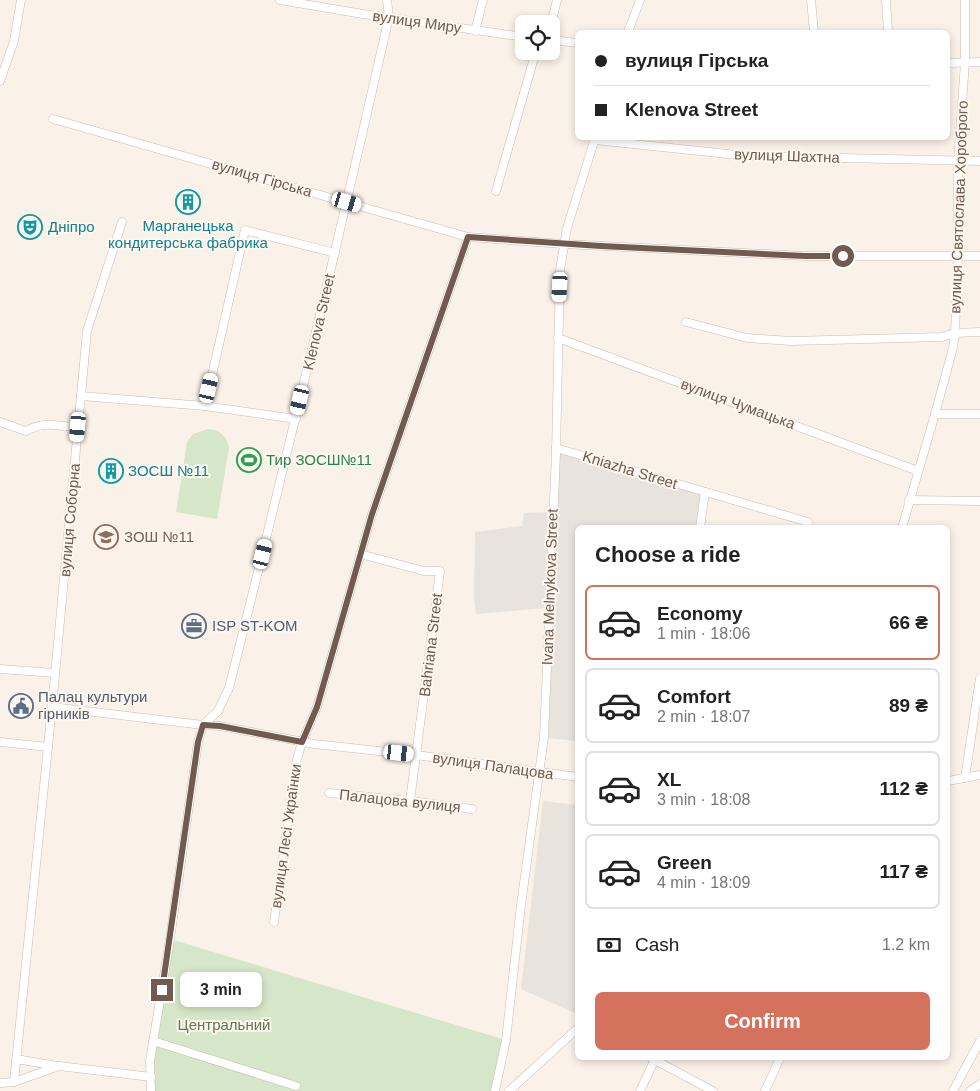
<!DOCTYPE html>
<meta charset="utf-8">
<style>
:root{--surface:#fff;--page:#f2f2f2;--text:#222;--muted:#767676;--line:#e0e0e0;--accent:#d4725d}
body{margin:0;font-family:Helvetica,sans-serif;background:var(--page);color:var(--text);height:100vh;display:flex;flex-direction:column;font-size:19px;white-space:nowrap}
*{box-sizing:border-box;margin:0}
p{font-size:16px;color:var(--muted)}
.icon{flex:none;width:28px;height:28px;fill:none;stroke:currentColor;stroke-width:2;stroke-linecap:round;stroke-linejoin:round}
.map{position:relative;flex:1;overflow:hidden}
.side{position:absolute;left:575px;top:525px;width:375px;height:535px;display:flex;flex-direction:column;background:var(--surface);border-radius:8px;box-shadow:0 2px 8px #0003}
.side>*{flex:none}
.banner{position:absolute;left:575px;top:30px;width:375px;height:110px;border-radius:8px;box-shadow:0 2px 8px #0003;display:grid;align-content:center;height:110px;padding:0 20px;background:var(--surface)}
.buttons{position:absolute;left:515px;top:15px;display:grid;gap:10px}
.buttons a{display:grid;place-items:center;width:45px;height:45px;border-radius:8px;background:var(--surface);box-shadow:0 2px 8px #0003;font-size:25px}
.end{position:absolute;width:22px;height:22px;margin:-11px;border:6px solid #715a50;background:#fff;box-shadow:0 0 0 2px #fff}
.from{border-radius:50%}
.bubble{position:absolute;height:35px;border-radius:8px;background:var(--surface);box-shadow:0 2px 8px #0003;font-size:16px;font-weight:700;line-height:35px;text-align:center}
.car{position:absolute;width:15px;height:30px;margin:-15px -8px;border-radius:6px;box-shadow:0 0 4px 1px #0007;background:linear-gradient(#fff 24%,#345 0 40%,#fff 0 76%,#345 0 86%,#fff 0)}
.banner b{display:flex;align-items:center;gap:18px;height:48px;font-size:19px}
.banner b+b{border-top:1px solid var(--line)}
.banner i{width:12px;height:12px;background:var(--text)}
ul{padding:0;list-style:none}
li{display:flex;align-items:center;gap:15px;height:75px;margin:0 10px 8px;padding:0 10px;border:2px solid var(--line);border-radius:8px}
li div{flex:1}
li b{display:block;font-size:19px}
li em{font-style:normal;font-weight:700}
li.active{border-color:var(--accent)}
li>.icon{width:45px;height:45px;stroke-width:1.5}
h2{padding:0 20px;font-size:22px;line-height:60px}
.pay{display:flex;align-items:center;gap:12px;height:55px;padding:0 20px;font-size:19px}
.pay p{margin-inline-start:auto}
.button{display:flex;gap:10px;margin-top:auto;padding:10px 20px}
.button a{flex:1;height:58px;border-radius:8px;background:var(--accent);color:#fff;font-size:20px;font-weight:700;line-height:58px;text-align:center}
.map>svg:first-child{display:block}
.industrial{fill:#e9e3de}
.green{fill:#d6e6c9}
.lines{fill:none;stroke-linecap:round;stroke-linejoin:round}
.minor-casing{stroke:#cbbab0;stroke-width:9}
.minor{stroke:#fff;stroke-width:8}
.route{stroke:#715a50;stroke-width:6}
.labels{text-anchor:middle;stroke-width:4;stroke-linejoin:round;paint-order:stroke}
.street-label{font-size:15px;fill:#715a50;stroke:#fdf7ef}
.culture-label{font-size:15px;fill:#0d838f;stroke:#fdf7ef;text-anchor:start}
.leisure-label{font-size:15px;fill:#27864d;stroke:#fdf7ef;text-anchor:start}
.education-label{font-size:15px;fill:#785e54;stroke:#fdf7ef;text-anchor:start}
.service-label{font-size:15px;fill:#4e5e75;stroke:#fdf7ef;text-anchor:start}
.park-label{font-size:15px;fill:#5c7a4c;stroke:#fdf7ef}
</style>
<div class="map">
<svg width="980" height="1091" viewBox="0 0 980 1091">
<rect width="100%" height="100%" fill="#faf2e9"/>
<g class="industrial">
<path d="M 559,452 L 702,494 L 697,527 L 578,528 L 577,741 L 547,738 Z"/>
<path d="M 549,512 L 545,608 L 476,614 L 474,597 L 475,532 L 522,526 L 524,513 Z"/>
<path d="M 543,801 L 577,805 L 577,1014 L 521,989 Z"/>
</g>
<g class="green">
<path d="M 208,429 C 220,430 227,436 229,448 L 217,519 L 176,512 L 187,442 L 193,434 Z"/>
<path d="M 170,939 L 506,1040 L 495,1091 L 151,1091 L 150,1061 Z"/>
</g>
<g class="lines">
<defs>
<g id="minor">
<path d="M 280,0 L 363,14 L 524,37"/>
<path d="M 811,0 L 814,32"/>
<path d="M 886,0 L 888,32"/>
<path d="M 551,24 L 557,0"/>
<path d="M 475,31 L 483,0"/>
<path d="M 628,32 L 640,0"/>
<path d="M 551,40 L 578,43"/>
<path d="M 948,63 L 980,62"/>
<path d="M 0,81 L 14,41 L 21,0"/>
<path d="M 53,119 L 468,237 L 564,244 L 805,256 L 980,256"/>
<path d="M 595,140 L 747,156 L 980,161"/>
<path d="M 496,191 L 536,51"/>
<path d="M 686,322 L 747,338 L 791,341 L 942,337 L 955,333 L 980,332"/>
<path d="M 558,338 L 918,471"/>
<path d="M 81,396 L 205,406 L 296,419"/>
<path d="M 205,406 L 245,230 L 335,253"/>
<path d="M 935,414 L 980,414"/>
<path d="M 0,422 L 26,431 C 46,420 57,427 78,427"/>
<path d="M 556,448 L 808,522"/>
<path d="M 909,500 L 980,501"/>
<path d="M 700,528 L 705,492"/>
<path d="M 902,528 L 935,414 L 953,348 L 955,333 L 958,256 L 958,161 L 965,62 L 965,0"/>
<path d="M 360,554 L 424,571 L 440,571 L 410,801"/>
<path d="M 0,669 L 55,673"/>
<path d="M 52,707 L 203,725 L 220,726 L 314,744 L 416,755 L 578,777"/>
<path d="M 0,742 L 48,747"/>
<path d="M 965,778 L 980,678"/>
<path d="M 948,781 L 980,775"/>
<path d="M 329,793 L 410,801 L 472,809"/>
<path d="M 274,922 L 297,759 L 302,742 L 317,707 L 372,514 L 468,237"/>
<path d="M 153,1041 L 296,1086"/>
<path d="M 651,1058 L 713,1091"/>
<path d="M 16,1059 L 57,1066"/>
<path d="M 14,1082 L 52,707 L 87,331 L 122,222"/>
<path d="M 0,1083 L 14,1082 L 59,1066 L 151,1077"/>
<path d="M 151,1091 L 150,1061 L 170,939 L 198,742 L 203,725 L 218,711 L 229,688 C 285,465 338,242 389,17 L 387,0"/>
<path d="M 495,1091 L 506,1040 L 521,905 L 544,737 L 556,453 L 560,270 L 567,228 L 595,138"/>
<path d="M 509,1091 L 578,1028"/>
<path d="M 640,1091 L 655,1059"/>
<path d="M 765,1091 L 780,1058"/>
<path d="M 953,1091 L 980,1041"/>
<path d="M 970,1091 L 980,1084"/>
</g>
</defs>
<use href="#minor" class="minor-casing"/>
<use href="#minor" class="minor"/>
</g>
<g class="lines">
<path class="route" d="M 162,990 L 198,742 L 203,725 L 220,726 L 302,742 L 317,707 L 372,514 L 468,237 L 601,246 L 805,256 L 843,256"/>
</g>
<defs>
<symbol id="building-ring" viewBox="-11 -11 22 22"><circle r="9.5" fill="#fdf7ef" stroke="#0f9aa8" stroke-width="1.5"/><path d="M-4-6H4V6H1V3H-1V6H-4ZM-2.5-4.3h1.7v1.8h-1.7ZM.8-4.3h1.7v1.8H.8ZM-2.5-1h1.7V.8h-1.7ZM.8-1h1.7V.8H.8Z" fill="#0f9aa8"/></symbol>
<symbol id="theatre-ring" viewBox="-11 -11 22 22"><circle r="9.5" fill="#fdf7ef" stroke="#0f9aa8" stroke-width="1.5"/><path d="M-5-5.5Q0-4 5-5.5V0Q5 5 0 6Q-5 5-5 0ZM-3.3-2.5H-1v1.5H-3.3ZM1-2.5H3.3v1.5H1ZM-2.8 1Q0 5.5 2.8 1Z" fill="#0f9aa8"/></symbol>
<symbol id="stadium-ring" viewBox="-11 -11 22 22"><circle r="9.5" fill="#fdf7ef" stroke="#2e9e5b" stroke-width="1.5"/><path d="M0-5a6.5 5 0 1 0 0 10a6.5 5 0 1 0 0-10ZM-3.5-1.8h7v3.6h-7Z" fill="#2e9e5b"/></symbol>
<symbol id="school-ring" viewBox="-11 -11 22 22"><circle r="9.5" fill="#fdf7ef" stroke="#8d6e63" stroke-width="1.5"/><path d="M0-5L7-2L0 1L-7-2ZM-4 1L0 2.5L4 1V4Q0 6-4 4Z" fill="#8d6e63"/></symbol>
<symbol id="office-ring" viewBox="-11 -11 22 22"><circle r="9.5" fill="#fdf7ef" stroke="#5c6f8a" stroke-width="1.5"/><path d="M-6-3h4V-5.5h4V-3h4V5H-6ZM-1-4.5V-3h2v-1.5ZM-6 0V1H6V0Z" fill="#5c6f8a"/></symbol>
<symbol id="civic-ring" viewBox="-11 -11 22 22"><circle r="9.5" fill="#fdf7ef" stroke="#5c6f8a" stroke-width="1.5"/><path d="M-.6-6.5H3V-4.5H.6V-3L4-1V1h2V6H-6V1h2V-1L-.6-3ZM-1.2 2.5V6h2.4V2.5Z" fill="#5c6f8a"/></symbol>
</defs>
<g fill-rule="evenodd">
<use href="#building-ring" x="174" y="188" width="28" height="28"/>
<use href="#theatre-ring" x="16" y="213" width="28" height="28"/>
<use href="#stadium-ring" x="235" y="446" width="28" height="28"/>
<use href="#building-ring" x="97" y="457" width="28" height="28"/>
<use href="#school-ring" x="92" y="523" width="28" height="28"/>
<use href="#office-ring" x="180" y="612" width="28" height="28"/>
<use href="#civic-ring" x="7" y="692" width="28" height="28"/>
</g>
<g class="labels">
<g class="street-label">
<text transform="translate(417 22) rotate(8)" y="5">вулиця Миру</text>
<text transform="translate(787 156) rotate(2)" y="5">вулиця Шахтна</text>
<text transform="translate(262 178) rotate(16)" y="5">вулиця Гірська</text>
<text transform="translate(959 207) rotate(-88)" y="5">вулиця Святослава Хороброго</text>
<text transform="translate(319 322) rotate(-77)" y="5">Klenova Street</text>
<text transform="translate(738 404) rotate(20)" y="5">вулиця Чумацька</text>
<text transform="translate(630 470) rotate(17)" y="5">Kniazha Street</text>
<text transform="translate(70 520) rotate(-85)" y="5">вулиця Соборна</text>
<text transform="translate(550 587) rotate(-88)" y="5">Ivana Melnykova Street</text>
<text transform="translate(431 645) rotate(-83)" y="5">Bahriana Street</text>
<text transform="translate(493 766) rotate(8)" y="5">вулиця Палацова</text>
<text transform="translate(400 801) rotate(6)" y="5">Палацова вулиця</text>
<text transform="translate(286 836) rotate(-82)" y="5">вулиця Лесі Українки</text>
</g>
<g class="culture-label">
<text x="188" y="231" text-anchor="middle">Марганецька<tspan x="188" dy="17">кондитерська фабрика</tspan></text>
<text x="48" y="232">Дніпро</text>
<text x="128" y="476">ЗОСШ №11</text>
</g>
<g class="leisure-label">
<text x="266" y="465">Тир ЗОСШ№11</text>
</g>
<g class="education-label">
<text x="124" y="542">ЗОШ №11</text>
</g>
<g class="service-label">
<text x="212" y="631">ISP ST-KOM</text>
<text x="38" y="702">Палац культури<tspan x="38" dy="17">гірників</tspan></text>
</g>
<g class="park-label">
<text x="224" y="1030">Центральний</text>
</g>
</g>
</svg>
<div class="buttons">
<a><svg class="icon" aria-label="locate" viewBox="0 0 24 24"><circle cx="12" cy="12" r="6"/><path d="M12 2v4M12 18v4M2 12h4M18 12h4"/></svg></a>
</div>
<i class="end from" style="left:843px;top:256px"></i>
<i class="end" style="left:162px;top:990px"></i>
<div class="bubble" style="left:180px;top:972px;width:82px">3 min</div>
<i class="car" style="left:347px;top:202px;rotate:106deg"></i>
<i class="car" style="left:560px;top:287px;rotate:183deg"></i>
<i class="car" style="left:209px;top:388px;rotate:13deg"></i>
<i class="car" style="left:300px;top:400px;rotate:193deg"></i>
<i class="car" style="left:78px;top:427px;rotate:185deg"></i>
<i class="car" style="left:263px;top:554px;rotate:14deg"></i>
<i class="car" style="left:399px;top:753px;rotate:96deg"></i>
<div class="banner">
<b><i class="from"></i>вулиця Гірська</b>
<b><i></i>Klenova Street</b>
</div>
<section class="side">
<h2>Choose a ride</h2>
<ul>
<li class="active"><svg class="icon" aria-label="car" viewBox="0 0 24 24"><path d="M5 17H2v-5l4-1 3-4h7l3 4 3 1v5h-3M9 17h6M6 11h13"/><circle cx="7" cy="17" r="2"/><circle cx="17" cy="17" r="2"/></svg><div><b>Economy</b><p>1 min · 18:06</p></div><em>66 ₴</em></li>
<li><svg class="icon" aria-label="car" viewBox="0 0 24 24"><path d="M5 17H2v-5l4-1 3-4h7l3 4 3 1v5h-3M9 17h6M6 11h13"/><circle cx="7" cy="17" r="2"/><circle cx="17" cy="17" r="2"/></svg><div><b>Comfort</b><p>2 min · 18:07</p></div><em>89 ₴</em></li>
<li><svg class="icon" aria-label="car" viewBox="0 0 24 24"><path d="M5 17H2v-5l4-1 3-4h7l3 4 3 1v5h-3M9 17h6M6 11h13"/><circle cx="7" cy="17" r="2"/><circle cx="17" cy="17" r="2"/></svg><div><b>XL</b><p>3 min · 18:08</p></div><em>112 ₴</em></li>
<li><svg class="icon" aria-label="car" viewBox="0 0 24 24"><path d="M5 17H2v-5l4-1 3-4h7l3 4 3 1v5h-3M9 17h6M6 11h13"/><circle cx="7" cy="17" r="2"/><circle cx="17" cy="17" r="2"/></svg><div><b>Green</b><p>4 min · 18:09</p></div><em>117 ₴</em></li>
</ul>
<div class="pay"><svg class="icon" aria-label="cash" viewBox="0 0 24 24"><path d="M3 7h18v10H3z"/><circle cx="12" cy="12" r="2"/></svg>Cash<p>1.2 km</p></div>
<div class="button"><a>Confirm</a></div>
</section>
</div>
